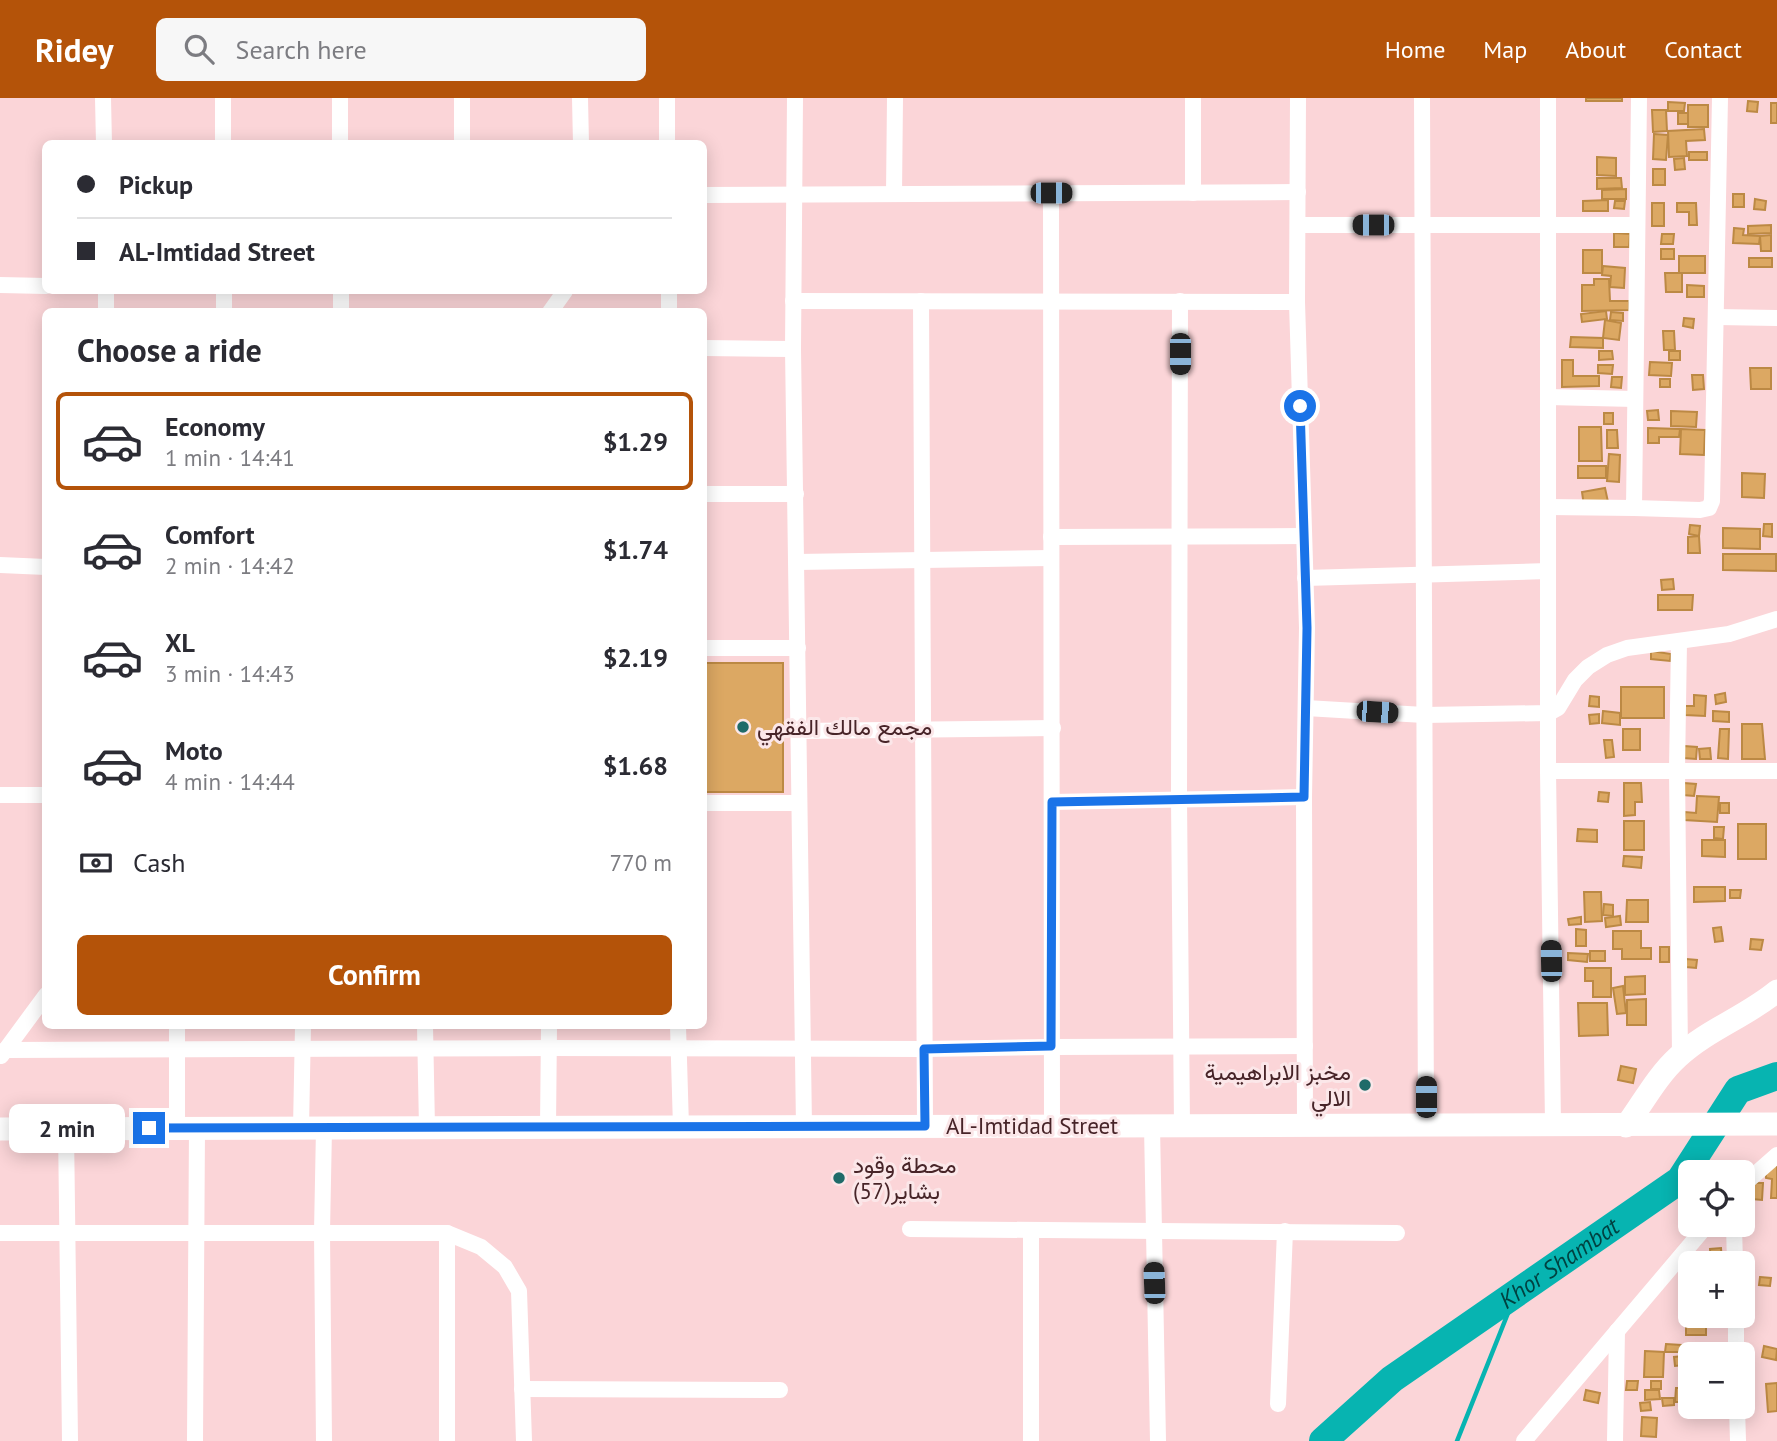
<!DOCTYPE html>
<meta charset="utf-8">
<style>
:root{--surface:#fff;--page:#f7f7f7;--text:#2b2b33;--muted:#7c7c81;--line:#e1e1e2;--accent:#b45309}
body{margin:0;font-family:"PT Sans",Vazirmatn,sans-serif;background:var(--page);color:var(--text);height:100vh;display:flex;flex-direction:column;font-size:26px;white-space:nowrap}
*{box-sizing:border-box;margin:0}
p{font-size:23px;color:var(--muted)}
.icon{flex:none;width:38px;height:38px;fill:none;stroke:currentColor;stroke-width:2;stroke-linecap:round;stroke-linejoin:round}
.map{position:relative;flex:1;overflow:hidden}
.details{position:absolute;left:42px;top:210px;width:665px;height:721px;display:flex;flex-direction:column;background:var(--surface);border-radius:10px;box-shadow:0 4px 18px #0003}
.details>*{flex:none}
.guide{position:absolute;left:42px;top:42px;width:665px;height:154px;border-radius:10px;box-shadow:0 4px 18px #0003;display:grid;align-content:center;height:154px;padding:0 35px;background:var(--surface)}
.controls{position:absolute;left:1678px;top:1062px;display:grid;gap:14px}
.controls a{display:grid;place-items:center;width:77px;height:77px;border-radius:10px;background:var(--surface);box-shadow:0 4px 18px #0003;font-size:35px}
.end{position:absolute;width:32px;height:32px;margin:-16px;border:9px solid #1a73e8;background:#fff;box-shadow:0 0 0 4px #fff}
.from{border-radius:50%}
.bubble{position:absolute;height:49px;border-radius:10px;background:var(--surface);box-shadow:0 4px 18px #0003;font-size:23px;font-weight:800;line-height:49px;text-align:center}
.car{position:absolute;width:21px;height:42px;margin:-21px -10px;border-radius:9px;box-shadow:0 0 5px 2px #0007;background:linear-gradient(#222 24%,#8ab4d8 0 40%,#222 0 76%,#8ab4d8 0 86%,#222 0)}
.guide b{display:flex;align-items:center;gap:24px;height:66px;font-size:26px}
.guide b+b{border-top:2px solid var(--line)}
.guide i{width:18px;height:18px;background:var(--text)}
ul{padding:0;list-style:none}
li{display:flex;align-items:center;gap:21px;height:98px;margin:0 14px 10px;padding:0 21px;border:4px solid transparent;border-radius:10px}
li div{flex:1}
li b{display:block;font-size:26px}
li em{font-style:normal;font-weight:800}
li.on{border-color:var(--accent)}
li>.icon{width:63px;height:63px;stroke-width:1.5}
h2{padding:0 35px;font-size:32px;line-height:84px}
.pay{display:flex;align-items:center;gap:18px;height:77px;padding:0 35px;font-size:26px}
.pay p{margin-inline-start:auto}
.action{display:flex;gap:14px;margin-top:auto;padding:14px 35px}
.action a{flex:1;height:80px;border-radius:10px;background:var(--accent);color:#fff;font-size:28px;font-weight:800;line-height:80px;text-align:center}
header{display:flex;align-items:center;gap:42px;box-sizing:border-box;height:98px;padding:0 35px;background:var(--accent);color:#fff}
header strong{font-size:33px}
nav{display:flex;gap:38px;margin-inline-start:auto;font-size:24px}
.search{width:490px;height:63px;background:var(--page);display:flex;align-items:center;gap:18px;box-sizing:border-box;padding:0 24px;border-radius:10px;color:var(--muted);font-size:26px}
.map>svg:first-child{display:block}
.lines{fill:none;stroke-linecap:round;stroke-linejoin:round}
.stream{stroke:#07b4b1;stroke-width:4.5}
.river{stroke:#07b4b1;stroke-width:28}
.building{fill:#dca863;stroke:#bc8944;stroke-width:2}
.street{stroke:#fff;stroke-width:16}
.secondary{stroke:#fff;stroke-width:23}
.route{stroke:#1a73e8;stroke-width:9}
.poi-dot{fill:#1f6b69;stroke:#fbe7e9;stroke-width:2.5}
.labels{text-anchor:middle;stroke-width:6;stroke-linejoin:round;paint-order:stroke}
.poi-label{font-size:23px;fill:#472428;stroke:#fbe7e9;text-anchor:start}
.street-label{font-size:23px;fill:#472428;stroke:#fbe7e9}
.water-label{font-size:24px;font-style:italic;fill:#004241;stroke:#fbe7e9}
</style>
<header>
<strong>Ridey</strong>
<div class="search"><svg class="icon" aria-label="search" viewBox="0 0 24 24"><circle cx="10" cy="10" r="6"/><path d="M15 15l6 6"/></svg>Search here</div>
<nav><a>Home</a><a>Map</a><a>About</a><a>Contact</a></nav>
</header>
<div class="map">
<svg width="1777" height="1343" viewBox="0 0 1777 1343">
<rect width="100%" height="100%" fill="#fbd5d8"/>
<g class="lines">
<path class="stream" d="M 1457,1343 L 1516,1195"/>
<path class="river" id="s1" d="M 1323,1343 L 1392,1281 L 1680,1082 L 1738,992 L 1777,978"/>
</g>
<g class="building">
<rect x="1586" y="0" width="36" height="3"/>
<path d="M 1748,3 L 1758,4 L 1757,14 L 1747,13 Z"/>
<path d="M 1668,4 L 1685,5 L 1684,13 L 1668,13 Z"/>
<rect x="1771" y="5" width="6" height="20"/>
<rect x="1688" y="7" width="20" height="22"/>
<path d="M 1652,12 L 1666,12 L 1667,33 L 1653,34 Z"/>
<rect x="1678" y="15" width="10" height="11"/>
<path d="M 1704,31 L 1705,42 L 1686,43 L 1687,58 L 1669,59 L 1668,33 Z"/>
<path d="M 1654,36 L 1668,37 L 1666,62 L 1653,61 Z"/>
<rect x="1689" y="54" width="18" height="8"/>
<path d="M 1597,59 L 1616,60 L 1616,78 L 1597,77 Z"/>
<path d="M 1684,60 L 1685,71 L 1675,72 L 1674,61 Z"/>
<rect x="1653" y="71" width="12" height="16"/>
<path d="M 1597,80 L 1621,80 L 1622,90 L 1597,91 Z"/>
<path d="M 1626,91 L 1626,101 L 1602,101 L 1602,92 Z"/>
<rect x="1733" y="96" width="11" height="13"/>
<path d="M 1755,101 L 1766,103 L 1765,112 L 1754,111 Z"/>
<path d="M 1608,102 L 1608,113 L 1583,113 L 1583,103 Z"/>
<path d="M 1615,103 L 1625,103 L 1624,111 L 1614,110 Z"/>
<rect x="1652" y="105" width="12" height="23"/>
<path d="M 1677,105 L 1696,105 L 1697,127 L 1689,127 L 1689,114 L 1677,114 Z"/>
<path d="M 1771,127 L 1771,135 L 1748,136 L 1748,128 Z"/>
<path d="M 1734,130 L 1744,131 L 1743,137 L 1760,138 L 1759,146 L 1733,145 Z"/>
<path d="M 1614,135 L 1630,136 L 1629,149 L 1614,149 Z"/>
<path d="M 1662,136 L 1674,136 L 1673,146 L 1661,146 Z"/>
<path d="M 1771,137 L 1771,153 L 1761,153 L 1760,138 Z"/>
<rect x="1661" y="151" width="13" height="10"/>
<rect x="1583" y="152" width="19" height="23"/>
<rect x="1679" y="158" width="26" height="17"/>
<rect x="1749" y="160" width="23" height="9"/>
<path d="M 1603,168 L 1625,170 L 1624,190 L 1610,189 L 1611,178 L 1602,177 Z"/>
<path d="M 1665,175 L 1682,175 L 1682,194 L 1666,194 Z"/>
<path d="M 1594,181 L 1609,181 L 1610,203 L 1629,203 L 1629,212 L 1582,213 L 1582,187 L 1594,187 Z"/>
<path d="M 1687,187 L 1704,188 L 1704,199 L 1687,199 Z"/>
<path d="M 1606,213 L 1607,221 L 1582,224 L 1581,216 Z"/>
<path d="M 1611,214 L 1623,215 L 1623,223 L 1610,222 Z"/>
<path d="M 1684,220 L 1694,221 L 1693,230 L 1683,228 Z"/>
<path d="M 1605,222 L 1621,225 L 1619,242 L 1603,240 Z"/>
<path d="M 1663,233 L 1674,233 L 1675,252 L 1664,252 Z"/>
<path d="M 1571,239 L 1603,240 L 1603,250 L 1570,249 Z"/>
<path d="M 1599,253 L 1612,253 L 1613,261 L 1599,262 Z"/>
<rect x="1669" y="253" width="11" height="9"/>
<path d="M 1562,262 L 1573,262 L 1573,278 L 1599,278 L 1599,288 L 1562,289 Z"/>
<path d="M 1650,264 L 1672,265 L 1671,278 L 1649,277 Z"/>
<path d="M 1598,267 L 1613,267 L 1612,276 L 1598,275 Z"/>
<path d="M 1750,270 L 1771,270 L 1771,291 L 1751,291 Z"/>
<path d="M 1692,277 L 1703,277 L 1704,291 L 1693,292 Z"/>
<path d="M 1612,279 L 1622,279 L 1621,290 L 1611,289 Z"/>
<rect x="1660" y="281" width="10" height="8"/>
<path d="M 1658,312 L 1659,322 L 1648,322 L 1647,313 Z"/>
<path d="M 1671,313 L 1697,314 L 1696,329 L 1671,328 Z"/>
<rect x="1604" y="315" width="9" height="11"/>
<path d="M 1579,329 L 1601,329 L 1602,363 L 1579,363 Z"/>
<path d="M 1648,330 L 1680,331 L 1679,339 L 1659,339 L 1659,345 L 1648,345 Z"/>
<path d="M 1681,331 L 1705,332 L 1704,357 L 1680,356 Z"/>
<path d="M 1607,332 L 1617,332 L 1618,350 L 1607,350 Z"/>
<path d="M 1609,356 L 1620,357 L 1619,384 L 1607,383 Z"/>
<rect x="1578" y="368" width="28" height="12"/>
<path d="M 1742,375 L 1765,376 L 1764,400 L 1742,399 Z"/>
<path d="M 1605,390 L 1608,404 L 1584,408 L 1582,394 Z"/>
<path d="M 1764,426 L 1772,426 L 1772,439 L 1763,438 Z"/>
<path d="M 1690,427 L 1700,428 L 1699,438 L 1689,436 Z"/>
<path d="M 1723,430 L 1760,431 L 1760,451 L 1723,450 Z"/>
<path d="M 1699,438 L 1700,455 L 1688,455 L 1688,439 Z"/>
<path d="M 1723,456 L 1776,456 L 1776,473 L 1723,472 Z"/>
<path d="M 1673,481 L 1674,491 L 1662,492 L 1661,482 Z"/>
<path d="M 1658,497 L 1693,497 L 1692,512 L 1658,512 Z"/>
<path d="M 1651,553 L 1671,556 L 1670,563 L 1651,561 Z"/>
<rect x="704" y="565" width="79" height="129"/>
<rect x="1621" y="589" width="43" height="31"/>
<path d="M 1725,595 L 1726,604 L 1716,606 L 1715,597 Z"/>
<path d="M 1694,597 L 1706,598 L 1705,618 L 1685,617 L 1685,608 L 1694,608 Z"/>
<path d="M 1590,598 L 1599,599 L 1599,609 L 1589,608 Z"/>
<path d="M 1603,613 L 1620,615 L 1620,627 L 1602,625 Z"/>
<path d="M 1713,613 L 1729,614 L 1729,624 L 1713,623 Z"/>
<path d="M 1599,616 L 1599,625 L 1590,626 L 1589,617 Z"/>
<path d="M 1742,626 L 1762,626 L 1765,661 L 1742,661 Z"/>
<rect x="1623" y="631" width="17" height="21"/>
<path d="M 1720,631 L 1729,631 L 1728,661 L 1718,660 Z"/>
<path d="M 1604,642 L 1612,642 L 1614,659 L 1606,660 Z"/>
<path d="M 1684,648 L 1697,649 L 1696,661 L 1683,660 Z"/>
<path d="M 1710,650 L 1711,661 L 1700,661 L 1699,651 Z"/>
<path d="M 1624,685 L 1641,685 L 1642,704 L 1635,704 L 1635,717 L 1624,718 Z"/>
<path d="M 1684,685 L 1696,686 L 1694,698 L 1683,697 Z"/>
<path d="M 1599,694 L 1609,695 L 1608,704 L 1598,703 Z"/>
<path d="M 1697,698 L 1719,699 L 1717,724 L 1684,722 L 1685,714 L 1696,715 Z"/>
<rect x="1720" y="705" width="9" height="10"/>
<rect x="1624" y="723" width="20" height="29"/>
<rect x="1738" y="726" width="28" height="35"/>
<path d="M 1714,729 L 1724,729 L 1723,741 L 1714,740 Z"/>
<path d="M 1578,731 L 1597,732 L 1597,744 L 1577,743 Z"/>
<path d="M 1702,742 L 1725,742 L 1725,759 L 1702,758 Z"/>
<path d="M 1624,758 L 1642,759 L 1641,770 L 1623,768 Z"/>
<path d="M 1694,789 L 1725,789 L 1725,803 L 1694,804 Z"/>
<path d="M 1730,792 L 1741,792 L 1740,800 L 1730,800 Z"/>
<path d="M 1584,794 L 1601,794 L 1602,823 L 1585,824 Z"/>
<path d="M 1627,802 L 1648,802 L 1648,824 L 1626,824 Z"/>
<path d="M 1604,806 L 1613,807 L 1613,818 L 1603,817 Z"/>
<path d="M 1620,818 L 1621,827 L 1606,829 L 1605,820 Z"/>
<path d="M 1581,819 L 1581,826 L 1569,827 L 1568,821 Z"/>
<path d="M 1721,829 L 1723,843 L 1715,844 L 1713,830 Z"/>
<path d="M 1576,831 L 1586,832 L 1586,848 L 1576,848 Z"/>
<path d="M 1613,833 L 1641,833 L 1641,850 L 1651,850 L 1651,861 L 1622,861 L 1622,851 L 1613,851 Z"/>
<path d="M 1751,841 L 1763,842 L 1761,852 L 1750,851 Z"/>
<rect x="1660" y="849" width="9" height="15"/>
<rect x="1590" y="853" width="15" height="10"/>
<path d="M 1568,855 L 1588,856 L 1587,864 L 1568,862 Z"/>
<path d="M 1686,861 L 1697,862 L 1696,870 L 1686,869 Z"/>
<path d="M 1585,870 L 1611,870 L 1611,899 L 1593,899 L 1593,883 L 1585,883 Z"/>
<path d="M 1645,878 L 1645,896 L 1625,897 L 1625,879 Z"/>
<path d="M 1623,888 L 1626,915 L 1617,916 L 1613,890 Z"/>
<path d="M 1646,901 L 1646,927 L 1627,927 L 1627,902 Z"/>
<path d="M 1578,905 L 1607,905 L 1608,937 L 1579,938 Z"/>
<path d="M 1621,968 L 1636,971 L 1633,985 L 1618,982 Z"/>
<path d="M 1766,1067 L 1777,1067 L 1777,1100 L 1771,1100 L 1772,1081 L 1766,1080 Z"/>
<path d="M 1753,1085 L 1763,1085 L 1762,1102 L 1752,1101 Z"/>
<path d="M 1721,1150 L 1722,1165 L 1711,1165 L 1710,1151 Z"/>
<path d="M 1760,1179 L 1771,1180 L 1770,1188 L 1759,1187 Z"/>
<path d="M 1686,1215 L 1690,1215 L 1690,1218 L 1706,1218 L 1706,1237 L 1686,1237 Z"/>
<path d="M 1666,1246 L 1681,1247 L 1680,1254 L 1665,1254 Z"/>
<path d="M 1764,1248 L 1777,1251 L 1776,1262 L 1762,1259 Z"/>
<path d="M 1645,1253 L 1664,1254 L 1663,1279 L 1644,1279 Z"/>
<path d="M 1683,1258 L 1684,1267 L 1675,1268 L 1674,1259 Z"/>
<path d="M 1627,1283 L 1638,1283 L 1637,1292 L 1626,1292 Z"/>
<rect x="1651" y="1283" width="10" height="8"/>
<path d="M 1777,1285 L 1777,1313 L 1768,1314 L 1766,1286 Z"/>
<path d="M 1676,1290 L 1687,1290 L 1687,1304 L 1675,1304 Z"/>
<path d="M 1586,1292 L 1600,1295 L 1598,1305 L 1584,1302 Z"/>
<path d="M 1645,1292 L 1659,1292 L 1660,1301 L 1645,1302 Z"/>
<path d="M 1662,1300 L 1674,1300 L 1674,1307 L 1663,1308 Z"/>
<path d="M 1650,1304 L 1651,1312 L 1641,1313 L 1640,1305 Z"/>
<path d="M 1642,1319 L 1657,1320 L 1656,1339 L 1641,1338 Z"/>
</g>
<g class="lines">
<g class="street">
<path d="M 103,0 L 104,46"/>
<path d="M 223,0 L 223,46"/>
<path d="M 340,0 L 340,46"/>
<path d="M 462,0 L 462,46"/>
<path d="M 580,0 L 581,46"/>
<path d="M 667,0 L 667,46"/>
<path d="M 795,0 L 793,251 L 804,1029"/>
<path d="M 1298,0 L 1297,204 L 1307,530 L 1304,699 L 1305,1027"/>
<path d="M 1422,0 L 1426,1027"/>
<path d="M 1548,0 L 1548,673 L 1553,1026"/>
<path d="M 1051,95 L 1052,1027"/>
<path d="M 1193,95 L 1193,0"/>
<path d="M 894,96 L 895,0"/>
<path d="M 704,97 L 1298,94"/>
<path d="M 1299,127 L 1636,127"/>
<path d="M 0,187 L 46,188"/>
<path d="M 106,192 L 106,214"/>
<path d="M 224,192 L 224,214"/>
<path d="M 341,192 L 341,214"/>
<path d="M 669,192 L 669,214"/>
<path d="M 793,203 L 1297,204"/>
<path d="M 921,203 L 925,1028"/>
<path d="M 1180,203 L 1179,701 L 1182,1028"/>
<path d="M 550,214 L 565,193"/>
<path d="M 1717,219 L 1777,220"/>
<path d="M 704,250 L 793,251"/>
<path d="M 1548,299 L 1635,301"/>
<path d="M 704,396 L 796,396"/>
<path d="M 1548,409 L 1634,410 L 1639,0"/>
<path d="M 1634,410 L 1700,412 L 1709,410 L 1712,403 L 1720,0"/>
<path d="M 1051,439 L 1304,438"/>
<path d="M 797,464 L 1051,460"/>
<path d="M 0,467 L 46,469"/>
<path d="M 1305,480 L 1548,473"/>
<path d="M 1679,544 L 1677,672 L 1680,957"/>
<path d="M 704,550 L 798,550"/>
<path d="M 1306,610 L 1424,617 L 1549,615 L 1558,610 L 1575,582 L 1588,569 L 1607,557 L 1627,550 L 1729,536 L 1777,521"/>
<path d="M 799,633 L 1053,630"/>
<path d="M 1548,673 L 1777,673"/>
<path d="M 0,697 L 46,697"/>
<path d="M 1052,704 L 1304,699"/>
<path d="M 704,705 L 797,705"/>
<path d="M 177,928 L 177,1030"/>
<path d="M 425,928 L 427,1030"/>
<path d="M 678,928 L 681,1029"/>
<path d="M 5,952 L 549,950 L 924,951 L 1051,949 L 1305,948"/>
<path d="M 1,958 L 46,897"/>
<path d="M 1152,1028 L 1158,1343"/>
<path d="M 548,1029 L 549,928"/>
<path d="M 301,1030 L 303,928"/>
<path d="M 324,1030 L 322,1134 L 324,1343"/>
<path d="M 66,1031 L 70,1343"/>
<path d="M 1743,1087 L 1777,1057"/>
<path d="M 1734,1127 L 1735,1166"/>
<path d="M 910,1131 L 1397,1135"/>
<path d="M 1031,1132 L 1031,1343"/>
<path d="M 0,1135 L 447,1135 L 481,1149 L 505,1169 L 519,1193 L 524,1343"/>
<path d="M 1736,1218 L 1736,1256"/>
<path d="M 522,1291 L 780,1292"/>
<path d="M 1278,1306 L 1285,1133"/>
<path d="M 1737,1309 L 1738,1343"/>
<path d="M 195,1343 L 197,1030"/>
<path d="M 447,1343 L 447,1135"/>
<path d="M 1524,1343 L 1707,1127"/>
<path d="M 1615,1343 L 1617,1233"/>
</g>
<g class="secondary">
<path d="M 1626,1028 C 1643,1005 1657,978 1678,959 C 1707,932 1747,918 1777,893"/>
<path d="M 0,1031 L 1777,1026"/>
</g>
</g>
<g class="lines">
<path class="route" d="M 149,1030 L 925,1028 L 924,951 L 1051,948 L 1052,704 L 1304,699 L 1307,530 L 1300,308"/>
</g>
<g class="poi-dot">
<circle cx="743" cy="629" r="7"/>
<circle cx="1365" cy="987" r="7"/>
<circle cx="839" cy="1080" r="7"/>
</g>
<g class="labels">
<g class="poi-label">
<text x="757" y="637">مجمع مالك الفقهي</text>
<text x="1351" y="982" text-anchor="end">مخبز الابراهيمية<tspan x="1351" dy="26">الالي</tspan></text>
<text x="853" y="1075">محطة وقود<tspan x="853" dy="26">بشاير(57)</tspan></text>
</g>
<g class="street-label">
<text x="1032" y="1036">AL-Imtidad Street</text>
</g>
<g class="water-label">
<text dy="8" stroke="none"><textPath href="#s1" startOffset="296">Khor Shambat</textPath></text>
</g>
</g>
</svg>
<div class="controls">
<a><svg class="icon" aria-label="locate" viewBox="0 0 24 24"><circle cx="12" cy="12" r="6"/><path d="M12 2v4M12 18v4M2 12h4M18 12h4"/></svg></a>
<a>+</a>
<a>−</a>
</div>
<i class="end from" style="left:1300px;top:308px"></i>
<i class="end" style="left:149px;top:1030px"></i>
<div class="bubble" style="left:9px;top:1006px;width:116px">2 min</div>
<i class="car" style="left:1051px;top:95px;rotate:90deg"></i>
<i class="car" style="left:1373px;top:127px;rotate:270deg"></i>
<i class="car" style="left:1180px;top:256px;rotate:180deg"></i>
<i class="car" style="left:1377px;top:614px;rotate:94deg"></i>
<i class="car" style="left:1551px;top:863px;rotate:359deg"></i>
<i class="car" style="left:1426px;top:999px;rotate:0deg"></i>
<i class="car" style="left:1154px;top:1185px;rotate:358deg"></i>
<div class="guide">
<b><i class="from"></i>Pickup</b>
<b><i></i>AL-Imtidad Street</b>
</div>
<section class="details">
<h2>Choose a ride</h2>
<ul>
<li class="on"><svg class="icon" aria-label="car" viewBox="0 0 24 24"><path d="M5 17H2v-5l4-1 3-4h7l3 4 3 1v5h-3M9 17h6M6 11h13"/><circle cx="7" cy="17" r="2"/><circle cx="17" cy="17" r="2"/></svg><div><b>Economy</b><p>1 min · 14:41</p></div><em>$1.29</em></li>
<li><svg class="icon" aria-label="car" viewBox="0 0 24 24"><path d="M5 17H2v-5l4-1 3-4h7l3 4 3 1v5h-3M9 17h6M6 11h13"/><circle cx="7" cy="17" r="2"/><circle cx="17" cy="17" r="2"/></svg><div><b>Comfort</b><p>2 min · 14:42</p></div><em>$1.74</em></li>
<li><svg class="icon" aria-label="car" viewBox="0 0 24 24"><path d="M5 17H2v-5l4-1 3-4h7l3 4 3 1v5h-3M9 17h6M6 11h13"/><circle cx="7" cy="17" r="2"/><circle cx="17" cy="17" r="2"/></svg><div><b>XL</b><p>3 min · 14:43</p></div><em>$2.19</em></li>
<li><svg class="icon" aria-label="car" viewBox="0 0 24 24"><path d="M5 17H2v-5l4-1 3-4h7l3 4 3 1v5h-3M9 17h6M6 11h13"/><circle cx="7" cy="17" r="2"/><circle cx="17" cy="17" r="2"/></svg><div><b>Moto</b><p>4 min · 14:44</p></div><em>$1.68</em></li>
</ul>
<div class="pay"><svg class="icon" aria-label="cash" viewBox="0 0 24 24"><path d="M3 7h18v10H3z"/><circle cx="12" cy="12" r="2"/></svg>Cash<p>770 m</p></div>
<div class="action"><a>Confirm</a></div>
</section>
</div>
